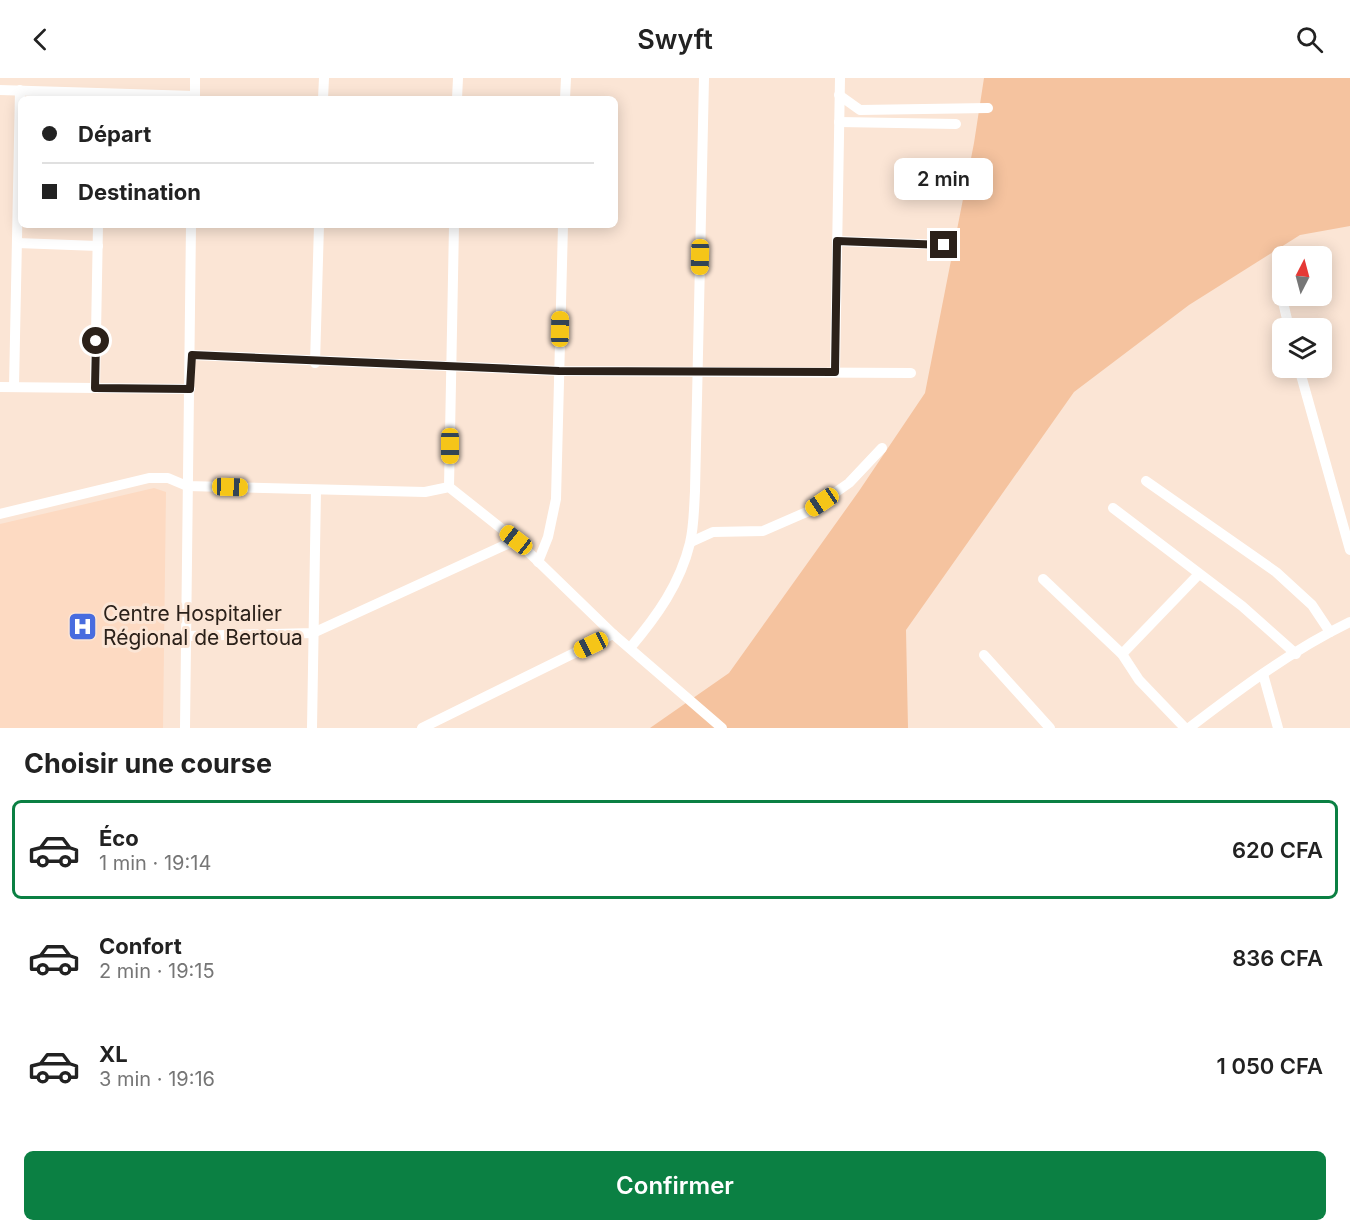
<!DOCTYPE html>
<html lang="fr">
<meta charset="utf-8">
<style>
:root{--surface:#fff;--page:#f6f6f6;--text:#222;--muted:#767676;--line:#e0e0e0;--accent:#0b8043}
body{margin:0;font-family:Inter,sans-serif;background:var(--page);color:var(--text);height:100vh;display:flex;flex-direction:column;font-size:22px;white-space:nowrap}
*{box-sizing:border-box;margin:0}
p{font-size:20px;color:var(--muted)}
.icon{flex:none;width:33px;height:33px;fill:none;stroke:currentColor;stroke-width:2;stroke-linecap:round;stroke-linejoin:round}
.map{position:relative;height:650px;overflow:hidden}
.drawer{display:flex;flex-direction:column;background:var(--surface);flex:1}
.drawer>*{flex:none}
.guide{position:absolute;left:18px;top:18px;width:600px;height:132px;border-radius:9px;box-shadow:0 3px 15px #0003;display:grid;align-content:center;height:132px;padding:0 24px;background:var(--surface)}
.needle{width:39px;rotate:6deg}
.controls{position:absolute;left:1272px;top:168px;display:grid;gap:12px}
.controls a{display:grid;place-items:center;width:60px;height:60px;border-radius:9px;background:var(--surface);box-shadow:0 3px 15px #0003;font-size:30px}
.end{position:absolute;width:27px;height:27px;margin:-14px;border:8px solid #2b211a;background:#fff;box-shadow:0 0 0 3px #fff}
.from{border-radius:50%}
.bubble{position:absolute;height:42px;border-radius:9px;background:var(--surface);box-shadow:0 3px 15px #0003;font-size:20px;font-weight:600;line-height:42px;text-align:center}
.car{position:absolute;width:18px;height:36px;margin:-18px -9px;border-radius:8px;box-shadow:0 0 4px 2px #0007;background:linear-gradient(#f5c518 24%,#345 0 40%,#f5c518 0 76%,#345 0 86%,#f5c518 0)}
.guide b{display:flex;align-items:center;gap:21px;height:57px;font-size:22px}
.guide b+b{border-top:2px solid var(--line)}
.guide i{width:15px;height:15px;background:var(--text)}
ul{padding:0;list-style:none}
li{display:flex;align-items:center;gap:18px;height:99px;margin:0 12px 9px;padding:0 12px;border:3px solid transparent;border-radius:9px}
li div{flex:1}
li b{display:block;font-size:22px}
li em{font-style:normal;font-weight:600}
li.on{border-color:var(--accent)}
li>.icon{width:54px;height:54px;stroke-width:1.5}
h2{padding:0 24px;font-size:27px;line-height:72px}
.button{display:flex;gap:12px;margin-top:auto;padding:12px 24px}
.button a{flex:1;height:69px;border-radius:9px;background:var(--accent);color:#fff;font-size:24px;font-weight:600;line-height:69px;text-align:center}
header{display:flex;justify-content:space-between;align-items:center;height:78px;padding:0 24px;background:var(--surface);font-size:27px;font-weight:600}
.map>svg:first-child{display:block}
.built{fill:#fddac2}
.green{fill:#f5c39f}
.lines{fill:none;stroke-linecap:round;stroke-linejoin:round}
.minor{stroke:#fff;stroke-width:10}
.route{stroke:#2b211a;stroke-width:8}
.labels{text-anchor:middle;stroke-width:6;stroke-linejoin:round;paint-order:stroke}
.poi-label{font-size:21px;fill:#2b211a;stroke:#fbe5d5;text-anchor:start}
</style>
<header><svg class="icon" aria-label="back" viewBox="0 0 24 24"><path d="M15 5l-7 7 7 7"/></svg>Swyft<svg class="icon" aria-label="search" viewBox="0 0 24 24"><circle cx="10" cy="10" r="6"/><path d="M15 15l6 6"/></svg></header>
<div class="map">
<svg width="1350" height="650" viewBox="0 0 1350 650">
<rect width="100%" height="100%" fill="#fbe5d5"/>
<path class="built" d="M 154,410 L 166,414 L 163,650 L 0,650 L 0,446 Z"/>
<path class="green" d="M 984,0 L 1350,0 L 1350,148 L 1300,157 L 1189,227 L 1074,314 L 906,552 L 908,650 L 650,650 L 729,595 L 859,413 L 925,315 L 974,65 Z"/>
<g class="lines">
<g class="minor">
<path d="M 0,12 L 195,18"/>
<path d="M 839,17 L 860,32 L 988,30"/>
<path d="M 195,21 L 195,0"/>
<path d="M 323,21 L 324,0"/>
<path d="M 457,21 L 458,0"/>
<path d="M 565,21 L 566,0"/>
<path d="M 839,44 L 956,46"/>
<path d="M 837,163 L 944,167"/>
<path d="M 17,165 L 98,168"/>
<path d="M 1283,224 L 1289,250"/>
<path d="M 192,277 L 559,293 L 911,295"/>
<path d="M 315,285 L 319,147"/>
<path d="M 1299,290 L 1350,472"/>
<path d="M 835,293 L 840,0"/>
<path d="M 0,309 L 190,311"/>
<path d="M 14,309 L 20,12"/>
<path d="M 95,310 L 98,147"/>
<path d="M 1146,403 L 1276,494 L 1312,527 L 1330,554"/>
<path d="M 449,409 L 454,147"/>
<path d="M 1113,430 L 1242,528 L 1296,576"/>
<path d="M 0,436 L 149,400 L 168,400 L 187,408 L 425,414 L 449,409 L 516,462 L 613,556 L 722,650"/>
<path d="M 691,464 L 713,454 L 763,453 L 809,433 L 849,405 L 882,370"/>
<path d="M 538,484 L 548,459 L 556,421 L 563,147"/>
<path d="M 1043,501 L 1122,576 L 1139,602 L 1185,650"/>
<path d="M 187,558 L 313,555 L 516,462"/>
<path d="M 630,570 C 657,538 680,506 690,465 C 694,448 694,430 695,413 L 704,0"/>
<path d="M 1122,576 L 1199,496"/>
<path d="M 984,577 L 1050,650"/>
<path d="M 1263,596 L 1278,650"/>
<path d="M 185,650 L 191,147"/>
<path d="M 312,650 L 316,412"/>
<path d="M 422,650 L 613,556"/>
<path d="M 1189,650 C 1240,611 1292,572 1350,544"/>
</g>
</g>
<g class="lines">
<path class="route" d="M 96,263 L 95,310 L 190,311 L 192,277 L 559,293 L 835,294 L 837,163 L 944,167"/>
</g>
<defs>
<symbol id="hospital-square" viewBox="-11 -11 22 22"><rect x="-9" y="-9" width="18" height="18" rx="4" fill="#486cdf" stroke="#fbe5d5"/><path d="M-5-5h3v3.5h4V-5h3V5h-3V1.5h-4V5h-3Z" fill="#fff"/></symbol>
</defs>
<g fill-rule="evenodd">
<use href="#hospital-square" x="66" y="532" width="33" height="33"/>
</g>
<g class="labels">
<g class="poi-label">
<text x="103" y="543">Centre Hospitalier<tspan x="103" dy="24">Régional de Bertoua</tspan></text>
</g>
</g>
</svg>
<div class="controls">
<a><svg class="needle" viewBox="-14 -14 28 28"><path d="M0-13l5 13h-10z" fill="#e53935"/><path d="M0 13l5-13h-10z" fill="#767676"/></svg></a>
<a><svg class="icon" aria-label="layers" viewBox="0 0 24 24"><path d="M12 4l9 5-9 5-9-5zM3 14l9 5 9-5"/></svg></a>
</div>
<i class="end from" style="left:96px;top:263px"></i>
<i class="end" style="left:944px;top:167px"></i>
<div class="bubble" style="left:894px;top:80px;width:99px">2 min</div>
<i class="car" style="left:700px;top:179px;rotate:181deg"></i>
<i class="car" style="left:560px;top:251px;rotate:1deg"></i>
<i class="car" style="left:450px;top:368px;rotate:180deg"></i>
<i class="car" style="left:230px;top:409px;rotate:92deg"></i>
<i class="car" style="left:822px;top:424px;rotate:236deg"></i>
<i class="car" style="left:516px;top:462px;rotate:308deg"></i>
<i class="car" style="left:591px;top:567px;rotate:244deg"></i>
<div class="guide">
<b><i class="from"></i>Départ</b>
<b><i></i>Destination</b>
</div>
</div>
<section class="drawer">
<h2>Choisir une course</h2>
<ul>
<li class="on"><svg class="icon" aria-label="car" viewBox="0 0 24 24"><path d="M5 17H2v-5l4-1 3-4h7l3 4 3 1v5h-3M9 17h6M6 11h13"/><circle cx="7" cy="17" r="2"/><circle cx="17" cy="17" r="2"/></svg><div><b>Éco</b><p>1 min · 19:14</p></div><em>620 CFA</em></li>
<li><svg class="icon" aria-label="car" viewBox="0 0 24 24"><path d="M5 17H2v-5l4-1 3-4h7l3 4 3 1v5h-3M9 17h6M6 11h13"/><circle cx="7" cy="17" r="2"/><circle cx="17" cy="17" r="2"/></svg><div><b>Confort</b><p>2 min · 19:15</p></div><em>836 CFA</em></li>
<li><svg class="icon" aria-label="car" viewBox="0 0 24 24"><path d="M5 17H2v-5l4-1 3-4h7l3 4 3 1v5h-3M9 17h6M6 11h13"/><circle cx="7" cy="17" r="2"/><circle cx="17" cy="17" r="2"/></svg><div><b>XL</b><p>3 min · 19:16</p></div><em>1 050 CFA</em></li>
</ul>
<div class="button"><a>Confirmer</a></div>
</section>
